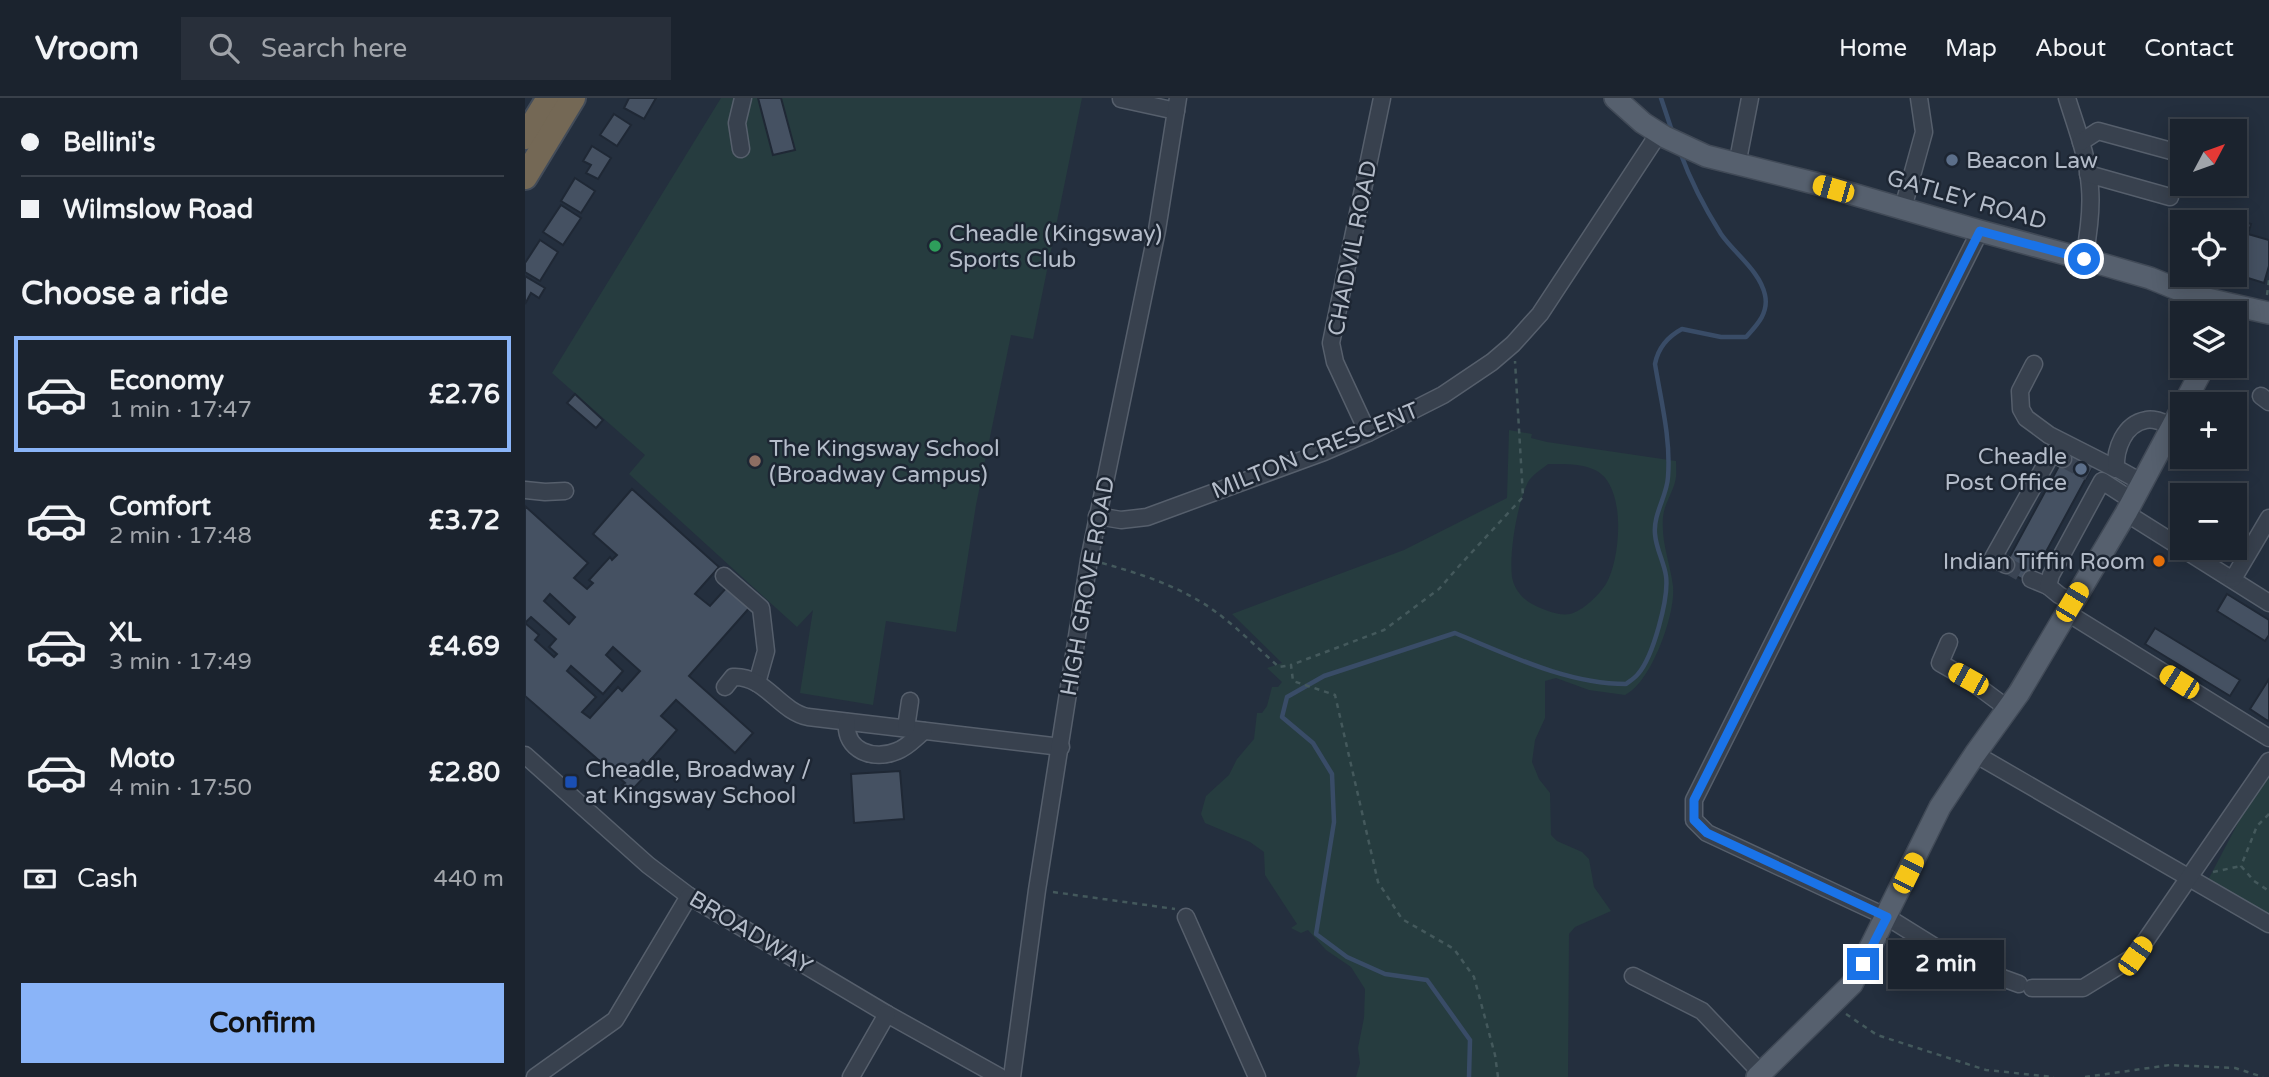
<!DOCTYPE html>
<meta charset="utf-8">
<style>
:root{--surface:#1b232e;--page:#282f3a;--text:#f1f3f6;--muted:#a0a4aa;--line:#39404a;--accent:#8ab4f8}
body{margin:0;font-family:"Varela Round",sans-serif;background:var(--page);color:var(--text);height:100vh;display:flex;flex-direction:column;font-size:26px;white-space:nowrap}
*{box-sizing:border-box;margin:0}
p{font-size:23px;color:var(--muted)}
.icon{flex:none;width:38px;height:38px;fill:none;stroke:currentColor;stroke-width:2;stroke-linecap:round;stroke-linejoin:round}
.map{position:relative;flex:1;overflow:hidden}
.panel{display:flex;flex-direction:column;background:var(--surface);width:525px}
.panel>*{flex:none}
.guide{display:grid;align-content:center;height:154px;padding:0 21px;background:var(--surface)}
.needle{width:46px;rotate:49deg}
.controls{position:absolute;left:1645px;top:21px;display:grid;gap:14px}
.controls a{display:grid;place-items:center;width:77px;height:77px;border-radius:0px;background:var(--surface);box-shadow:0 4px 18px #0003,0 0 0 2px var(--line);font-size:35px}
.end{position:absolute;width:32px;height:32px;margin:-16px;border:9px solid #1a73e8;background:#fff;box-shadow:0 0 0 4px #fff}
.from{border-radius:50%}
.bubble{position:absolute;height:49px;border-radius:0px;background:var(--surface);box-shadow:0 4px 18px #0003,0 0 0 2px var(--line);font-size:23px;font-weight:700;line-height:49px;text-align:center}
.car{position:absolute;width:21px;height:42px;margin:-21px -10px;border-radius:9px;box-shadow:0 0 5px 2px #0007;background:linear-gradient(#f5c518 24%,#345 0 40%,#f5c518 0 76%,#345 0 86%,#f5c518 0)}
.guide b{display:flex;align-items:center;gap:24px;height:66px;font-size:26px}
.guide b+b{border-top:2px solid var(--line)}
.guide i{width:18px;height:18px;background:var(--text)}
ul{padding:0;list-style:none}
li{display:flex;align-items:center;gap:21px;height:116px;margin:0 14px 10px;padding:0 7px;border:4px solid transparent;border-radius:0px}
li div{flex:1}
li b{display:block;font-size:26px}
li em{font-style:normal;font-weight:700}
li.current{border-color:var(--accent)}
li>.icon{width:63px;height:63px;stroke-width:1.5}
h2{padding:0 21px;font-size:32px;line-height:84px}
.pay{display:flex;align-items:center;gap:18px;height:77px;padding:0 21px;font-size:26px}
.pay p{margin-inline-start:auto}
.cta{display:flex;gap:14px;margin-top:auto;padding:14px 21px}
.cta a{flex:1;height:80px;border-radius:0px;background:var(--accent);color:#111;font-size:28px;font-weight:700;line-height:80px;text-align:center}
header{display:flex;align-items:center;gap:42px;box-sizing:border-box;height:98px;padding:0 35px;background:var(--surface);border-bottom:2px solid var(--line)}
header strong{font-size:33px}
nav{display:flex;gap:38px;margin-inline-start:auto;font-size:24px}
.search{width:490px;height:63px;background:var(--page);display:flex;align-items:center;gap:18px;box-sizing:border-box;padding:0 24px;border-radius:0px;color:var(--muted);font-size:26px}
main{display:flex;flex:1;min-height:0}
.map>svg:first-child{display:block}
.green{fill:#263c3f;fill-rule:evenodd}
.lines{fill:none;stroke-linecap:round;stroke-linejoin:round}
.stream{stroke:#394c67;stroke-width:4.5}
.building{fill:#455162;stroke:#1f2835;stroke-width:2;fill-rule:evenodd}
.minor-tunnel{stroke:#3a4453;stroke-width:16;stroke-dasharray:16 8;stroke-linecap:butt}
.minor-casing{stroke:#565f6c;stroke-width:19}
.major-casing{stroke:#414a57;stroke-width:24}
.highway-casing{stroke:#434c59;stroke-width:28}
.path{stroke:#44595c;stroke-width:2.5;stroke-dasharray:5 5;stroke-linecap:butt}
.minor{stroke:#38414e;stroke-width:16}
.major{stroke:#56606e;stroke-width:21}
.highway{stroke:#746855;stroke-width:24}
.route{stroke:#1a73e8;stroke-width:9}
.service-dot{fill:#5c6f8a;stroke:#1d2633;stroke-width:2.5}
.leisure-dot{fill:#2e9e5b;stroke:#1d2633;stroke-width:2.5}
.education-dot{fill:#8d6e63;stroke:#1d2633;stroke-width:2.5}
.food-dot{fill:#e8710a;stroke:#1d2633;stroke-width:2.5}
.transit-dot{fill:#1a4fb4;stroke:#1d2633;stroke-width:2.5}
.labels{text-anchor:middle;stroke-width:5;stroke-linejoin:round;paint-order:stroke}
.poi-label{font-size:23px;fill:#b4bcc9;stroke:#1d2633;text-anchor:start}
.street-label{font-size:23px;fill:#b4bcc9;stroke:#1d2633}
</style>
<header>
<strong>Vroom</strong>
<div class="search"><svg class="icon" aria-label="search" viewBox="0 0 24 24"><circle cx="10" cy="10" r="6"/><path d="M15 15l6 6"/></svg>Search here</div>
<nav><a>Home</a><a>Map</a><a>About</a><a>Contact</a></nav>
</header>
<main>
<section class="panel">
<div class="guide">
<b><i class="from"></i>Bellini's</b>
<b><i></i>Wilmslow Road</b>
</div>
<h2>Choose a ride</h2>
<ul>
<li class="current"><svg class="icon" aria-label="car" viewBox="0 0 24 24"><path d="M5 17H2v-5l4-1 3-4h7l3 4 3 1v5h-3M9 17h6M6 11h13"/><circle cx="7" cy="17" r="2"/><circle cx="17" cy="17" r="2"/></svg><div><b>Economy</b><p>1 min · 17:47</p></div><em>£2.76</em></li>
<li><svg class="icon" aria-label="car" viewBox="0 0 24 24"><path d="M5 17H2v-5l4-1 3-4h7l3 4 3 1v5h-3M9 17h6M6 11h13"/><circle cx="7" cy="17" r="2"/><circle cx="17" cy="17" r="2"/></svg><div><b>Comfort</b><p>2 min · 17:48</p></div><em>£3.72</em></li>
<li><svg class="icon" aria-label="car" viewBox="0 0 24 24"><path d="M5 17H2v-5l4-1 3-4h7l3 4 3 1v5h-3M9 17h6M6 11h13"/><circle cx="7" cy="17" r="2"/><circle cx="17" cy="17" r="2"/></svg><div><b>XL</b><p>3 min · 17:49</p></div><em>£4.69</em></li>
<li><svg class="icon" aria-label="car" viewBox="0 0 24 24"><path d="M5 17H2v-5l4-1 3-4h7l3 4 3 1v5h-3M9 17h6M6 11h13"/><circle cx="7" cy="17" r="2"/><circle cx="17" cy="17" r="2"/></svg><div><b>Moto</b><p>4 min · 17:50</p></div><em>£2.80</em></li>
</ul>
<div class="pay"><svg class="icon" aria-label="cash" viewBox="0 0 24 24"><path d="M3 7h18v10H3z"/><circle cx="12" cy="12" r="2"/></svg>Cash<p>440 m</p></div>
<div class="cta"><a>Confirm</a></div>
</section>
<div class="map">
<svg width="1744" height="979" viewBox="0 0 1744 979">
<rect width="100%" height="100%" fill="#242f3e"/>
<g class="green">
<path d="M 196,0 L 557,0 L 508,241 L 486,237 L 451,407 L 431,534 L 361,523 L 348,607 L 275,595 L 288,512 L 272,529 L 104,376 L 120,357 L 27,275 Z"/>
<path d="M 984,332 L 1007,336 L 1006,340 L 1022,344 L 1151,363 C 1151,370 1152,377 1150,384 C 1147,396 1139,407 1138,419 C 1136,445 1145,464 1148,488 C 1151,516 1126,585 1100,597 L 1064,592 L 1031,580 L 1020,583 L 1020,620 L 1010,642 L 1007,664 L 1014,681 L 1025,695 L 1026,737 L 1032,743 L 1057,754 L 1064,761 L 1069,789 L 1086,813 L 1050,829 L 1044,836 L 1043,979 L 831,979 L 835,965 L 833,950 L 839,920 L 840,891 L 826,869 L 801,852 L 783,832 L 776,835 L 766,830 L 772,826 L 740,777 L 739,754 L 725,744 L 680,725 L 676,716 L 681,698 L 704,677 L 712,661 L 729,641 L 732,615 L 737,615 L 742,608 L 747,589 L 753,589 L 757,584 L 742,570 L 757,565 L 707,516 L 879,452 L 982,400 ZM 1023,366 C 1039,366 1055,365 1070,372 C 1102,387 1096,460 1081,486 C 1074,497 1058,513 1045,516 C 1033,518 1019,512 1009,507 C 998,502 989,491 987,479 C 984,454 992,407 1003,384 C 1007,377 1017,371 1023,366 Z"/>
<path d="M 1744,666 L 1744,819 L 1683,782 Z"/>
</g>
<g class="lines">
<g class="stream">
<path d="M 1136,0 L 1148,36"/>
<path d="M 944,979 L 945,942 L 902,882 L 860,876 L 822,859 L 791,836 L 809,724 L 807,676 L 788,645 L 757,619 L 762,599 L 799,578 L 930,535 C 984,557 1042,586 1101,586 C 1105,583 1110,580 1113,576 C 1128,559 1144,500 1141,478 C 1139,464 1131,451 1130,436 C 1128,416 1142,398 1143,379 C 1146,341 1136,303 1130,266 C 1133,250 1142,239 1157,231 L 1196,239 L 1221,239 C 1232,227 1244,215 1240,197 C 1235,173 1209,155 1196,136 C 1179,109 1166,84 1155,54"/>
</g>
</g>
<g class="building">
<path d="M 104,0 L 131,0 L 119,21 L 99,10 Z"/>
<path d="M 233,0 L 256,0 L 270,52 L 248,57 Z"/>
<path d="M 89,16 L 106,27 L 92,48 L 75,37 Z"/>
<path d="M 67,48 L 86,60 L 73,81 L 61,75 L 66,67 L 58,63 Z"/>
<path d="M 50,80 L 70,93 L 56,115 L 36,103 Z"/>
<path d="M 36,107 L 56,120 L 38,147 L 18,134 Z"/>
<path d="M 1715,123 L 1726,126 L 1723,136 L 1744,142 L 1744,168 L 1739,185 L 1710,176 L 1710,142 Z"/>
<path d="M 15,142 L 33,154 L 15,183 L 0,174 L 0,165 Z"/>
<path d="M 0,178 L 20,190 L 14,200 L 6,195 L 0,206 Z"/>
<path d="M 50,296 L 78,322 L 71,330 L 42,305 Z"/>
<path d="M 1540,357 L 1566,371 L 1504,485 L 1478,471 Z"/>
<path d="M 107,391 L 194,469 L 170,496 L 185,508 L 203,488 L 226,508 L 164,578 L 228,635 L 210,655 L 151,602 L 136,618 L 152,632 L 122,666 L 118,662 L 113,668 L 122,676 L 105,694 L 97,687 L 100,685 L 0,598 L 0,408 L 63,465 L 49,480 L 62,491 L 68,485 L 64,482 L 85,459 L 87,462 L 92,457 L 68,436 ZM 25,496 L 50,519 L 44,526 L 19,503 ZM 6,519 L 31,541 L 24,549 L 32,556 L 29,559 L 10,542 L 14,537 L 0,525 ZM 88,549 L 115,573 L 97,593 L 93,589 L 65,620 L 57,614 L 71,599 L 42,573 L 46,568 L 78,596 L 98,573 L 81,557 Z"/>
<path d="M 1702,496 L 1744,522 L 1744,537 L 1740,543 L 1692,513 Z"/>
<path d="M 1630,530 L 1715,582 L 1705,598 L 1620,546 Z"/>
<path d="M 1744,581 L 1744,621 L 1743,623 L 1725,611 Z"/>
<path d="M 375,673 L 379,721 L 329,725 L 326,676 Z"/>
</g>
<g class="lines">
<g class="minor-tunnel">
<path d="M 1538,361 L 1564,375"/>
<path d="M 1481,467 L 1506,481"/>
</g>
<defs>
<g id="minor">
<path d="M 1542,0 C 1551,29 1563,59 1565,90 C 1567,112 1563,139 1559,161"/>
<path d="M 596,1 L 651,13"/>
<path d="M 1556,44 L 1573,33 L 1650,54"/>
<path d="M 216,51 L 212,25 L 218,0"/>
<path d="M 1212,67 L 1225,0"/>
<path d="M 1563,76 L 1645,99"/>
<path d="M 1378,110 L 1399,34 L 1394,0"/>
<path d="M 1455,133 L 1169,702 L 1169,722 L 1182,735 L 1362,819 L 1436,865 L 1494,886"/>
<path d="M 1509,266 L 1495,293 L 1496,311 L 1501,320 L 1524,337 L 1591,371"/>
<path d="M 1736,298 L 1744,304"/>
<path d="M 843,335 L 810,264 L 806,245 L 857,0"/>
<path d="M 1618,385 L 1591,370 C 1590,351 1599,326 1621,322 C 1630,320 1639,325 1648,328"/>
<path d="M 0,392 L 20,394 L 40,393"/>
<path d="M 1601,415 L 1744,505"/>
<path d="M 572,418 L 596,422 L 622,419 L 799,354 L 843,335 L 918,297 L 967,264 L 988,246 L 1015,216 L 1134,35"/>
<path d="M 1481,467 L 1468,460 L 1527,355 L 1538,361"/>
<path d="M 199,478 L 236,510 L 241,553 L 232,585"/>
<path d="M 1506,481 L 1523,488"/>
<path d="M 1708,481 L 1744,420"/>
<path d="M 1547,504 L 1534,497 L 1523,488 L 1526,477 L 1577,383 L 1608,403"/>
<path d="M 1541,514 L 1744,640"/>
<path d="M 1424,544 L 1415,565 L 1443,581 L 1482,610"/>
<path d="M 200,589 L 208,579 C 240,577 254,613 283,619 L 536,649"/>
<path d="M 322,624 C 319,653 349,663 372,653 C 383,649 390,640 399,633"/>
<path d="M 381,630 L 385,603"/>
<path d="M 1450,656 L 1744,826"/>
<path d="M 0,657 L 123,767 L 164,798 L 362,916 L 475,979"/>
<path d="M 661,819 L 732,979"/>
<path d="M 1108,878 L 1177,913 L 1236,975"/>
<path d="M 1507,890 L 1558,890 L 1610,858 L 1744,663"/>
<path d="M 10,979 L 90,922 L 164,798"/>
<path d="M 326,979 L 362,916"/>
<path d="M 487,979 L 512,792 L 564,462 L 632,132 L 653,0"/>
</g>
<g id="major">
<path d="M 1090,0 L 1118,25 L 1140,39 L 1181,58 L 1293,86 L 1455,133 L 1559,161 L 1625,180 L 1669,198 L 1744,215"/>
<path d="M 1659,306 L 1679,268"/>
<path d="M 1232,979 L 1327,886 L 1415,709 L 1450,656 L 1494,595 L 1601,415 L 1657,310"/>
</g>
<g id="highway">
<path d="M 0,39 L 24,0"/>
<path d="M 0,79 L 48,0"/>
</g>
</defs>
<use href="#minor" class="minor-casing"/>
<use href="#major" class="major-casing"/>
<use href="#highway" class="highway-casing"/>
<g class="path">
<path d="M 1742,197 L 1744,182"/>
<path d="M 577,465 C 609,474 641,484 669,500 C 698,515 729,547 754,569 L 766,567"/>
<path d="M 1744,716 L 1732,728 L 1716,768 L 1729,783 L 1744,793"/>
<path d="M 1688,774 L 1716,768"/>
<path d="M 528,794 L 650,811"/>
<path d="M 1321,916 L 1352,937 L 1461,972 L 1529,979"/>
<path d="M 973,979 L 970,957 L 949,879 L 929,851 L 877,821 L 853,784 L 810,597 L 768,583 L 766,567 L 859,532 L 914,491 L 935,467 L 998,399 L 990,263"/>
<path d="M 1560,979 L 1645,967 L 1710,970 L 1738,979"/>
</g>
<use href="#minor" class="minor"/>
<use href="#major" class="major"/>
<use href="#highway" class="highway"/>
</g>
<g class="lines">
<path class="route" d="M 1338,866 L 1362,819 L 1182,735 L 1169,722 L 1169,702 L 1455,133 L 1559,161"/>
</g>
<g class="service-dot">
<circle cx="1427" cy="62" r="7"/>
<circle cx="1556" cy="371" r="7"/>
</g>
<circle class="leisure-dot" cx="410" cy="148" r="7"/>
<circle class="education-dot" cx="230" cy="363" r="7"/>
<circle class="food-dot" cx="1634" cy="463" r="7"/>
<rect class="transit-dot" x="39" y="677" width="14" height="14" rx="3.5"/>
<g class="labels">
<g class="poi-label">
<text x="1441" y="70">Beacon Law</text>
<text x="424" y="143">Cheadle (Kingsway)<tspan x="424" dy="26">Sports Club</tspan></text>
<text x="244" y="358">The Kingsway School<tspan x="244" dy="26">(Broadway Campus)</tspan></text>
<text x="1542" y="366" text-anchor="end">Cheadle<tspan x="1542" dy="26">Post Office</tspan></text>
<text x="1620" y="471" text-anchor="end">Indian Tiffin Room</text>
<text x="60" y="679">Cheadle, Broadway /<tspan x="60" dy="26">at Kingsway School</tspan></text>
</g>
<g class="street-label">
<text transform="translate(1442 101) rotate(16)" y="8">GATLEY ROAD</text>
<text transform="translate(827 150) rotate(-79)" y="8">CHADVIL ROAD</text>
<text transform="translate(790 352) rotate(-22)" y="8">MILTON CRESCENT</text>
<text transform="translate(562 488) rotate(-80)" y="8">HIGH GROVE ROAD</text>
<text transform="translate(226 834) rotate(31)" y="8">BROADWAY</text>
</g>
</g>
</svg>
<div class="controls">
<a><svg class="needle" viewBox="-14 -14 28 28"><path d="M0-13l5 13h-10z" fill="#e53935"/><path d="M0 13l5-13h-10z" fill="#a0a4aa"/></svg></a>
<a><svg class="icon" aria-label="locate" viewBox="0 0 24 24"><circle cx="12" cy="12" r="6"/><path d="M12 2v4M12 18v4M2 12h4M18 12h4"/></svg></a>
<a><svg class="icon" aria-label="layers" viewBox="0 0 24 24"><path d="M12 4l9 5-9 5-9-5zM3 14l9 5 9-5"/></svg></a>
<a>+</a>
<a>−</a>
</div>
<i class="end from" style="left:1559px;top:161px"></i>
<i class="end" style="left:1338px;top:866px"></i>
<div class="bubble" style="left:1363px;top:842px;width:116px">2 min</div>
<i class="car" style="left:1308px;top:91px;rotate:286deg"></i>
<i class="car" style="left:1547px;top:504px;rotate:31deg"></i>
<i class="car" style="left:1443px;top:581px;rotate:299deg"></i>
<i class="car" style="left:1654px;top:584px;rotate:302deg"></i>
<i class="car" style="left:1383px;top:775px;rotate:26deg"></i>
<i class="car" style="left:1610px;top:858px;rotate:35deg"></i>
</div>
</main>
